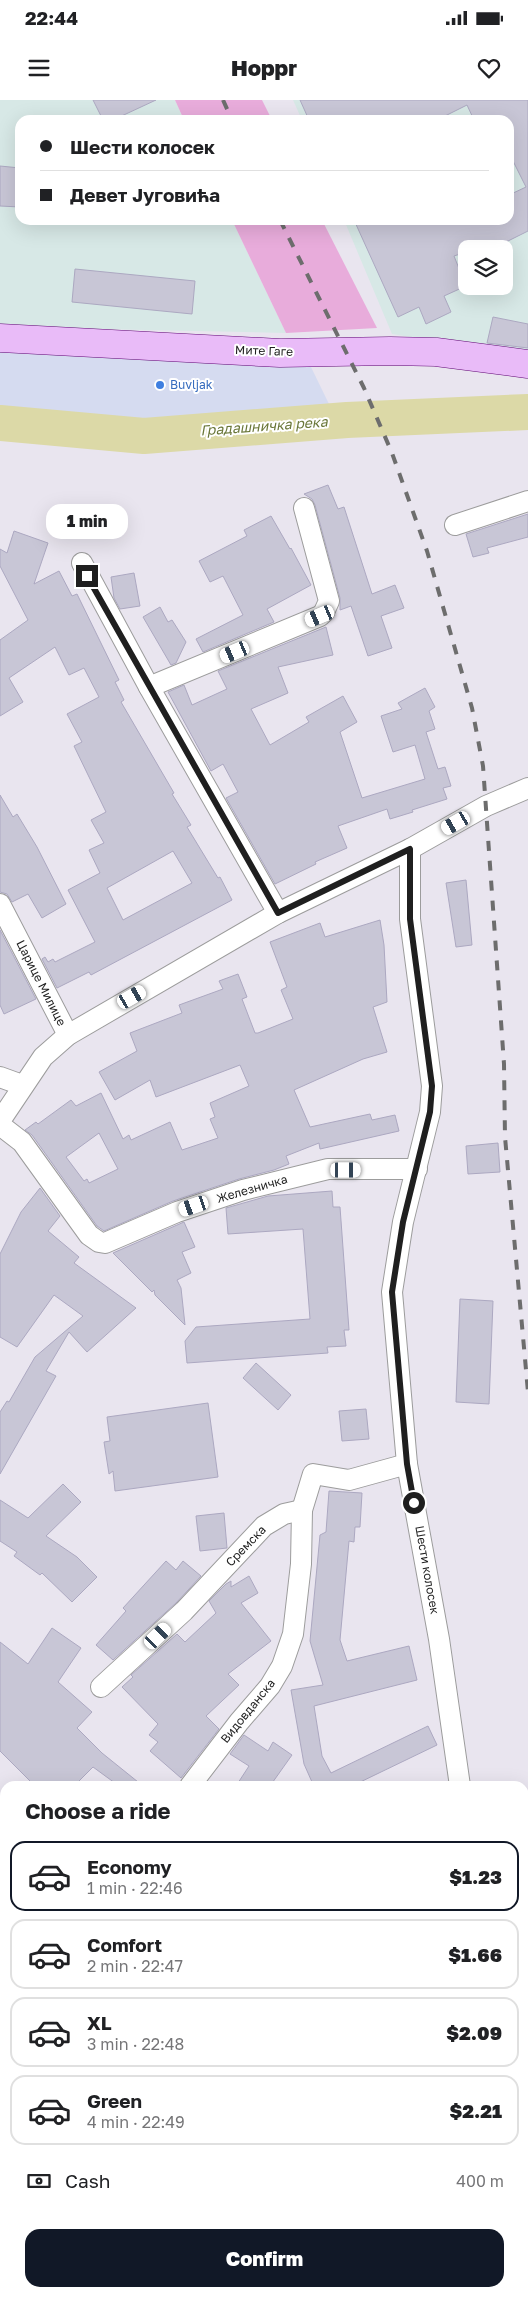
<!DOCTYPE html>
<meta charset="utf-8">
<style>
:root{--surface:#fff;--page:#f6f6f6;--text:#202124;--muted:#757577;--line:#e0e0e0;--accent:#111827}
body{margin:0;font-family:"Golos Text",sans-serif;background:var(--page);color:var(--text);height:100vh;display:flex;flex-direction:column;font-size:19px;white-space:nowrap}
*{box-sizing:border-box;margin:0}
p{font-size:16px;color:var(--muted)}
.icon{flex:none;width:28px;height:28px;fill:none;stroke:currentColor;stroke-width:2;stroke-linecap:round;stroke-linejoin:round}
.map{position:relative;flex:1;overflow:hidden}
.side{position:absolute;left:0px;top:1681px;width:529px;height:516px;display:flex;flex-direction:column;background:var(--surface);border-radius:15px 15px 0 0;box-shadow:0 5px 20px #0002}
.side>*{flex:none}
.top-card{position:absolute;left:15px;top:15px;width:499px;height:110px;border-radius:15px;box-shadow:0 5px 20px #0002;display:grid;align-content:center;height:110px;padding:0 25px;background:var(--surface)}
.fabs{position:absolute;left:458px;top:140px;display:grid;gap:10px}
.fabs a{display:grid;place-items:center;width:55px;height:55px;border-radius:10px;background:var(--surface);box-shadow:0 5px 20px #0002;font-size:25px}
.end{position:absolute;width:22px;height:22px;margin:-11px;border:6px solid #1f1f1f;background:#fff;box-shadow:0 0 0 2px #fff}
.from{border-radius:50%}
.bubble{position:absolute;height:35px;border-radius:15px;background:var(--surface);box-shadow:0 5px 20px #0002;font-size:16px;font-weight:800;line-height:35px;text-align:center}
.car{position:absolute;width:15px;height:30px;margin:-15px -8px;border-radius:6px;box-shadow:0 0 4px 1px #0007;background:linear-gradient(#fff 24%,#345 0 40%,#fff 0 76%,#345 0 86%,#fff 0)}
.top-card b{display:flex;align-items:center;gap:18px;height:48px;font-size:19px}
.top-card b+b{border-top:1px solid var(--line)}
.top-card i{width:12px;height:12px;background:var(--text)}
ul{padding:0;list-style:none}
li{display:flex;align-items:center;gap:15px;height:70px;margin:0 10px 8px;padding:0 15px;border:2px solid var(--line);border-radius:15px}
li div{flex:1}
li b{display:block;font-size:19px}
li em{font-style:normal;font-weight:800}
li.active{border-color:var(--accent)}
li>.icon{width:45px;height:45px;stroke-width:1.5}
h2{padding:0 25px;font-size:22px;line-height:60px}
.pay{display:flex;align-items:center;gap:12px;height:55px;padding:0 25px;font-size:19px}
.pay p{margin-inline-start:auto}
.cta{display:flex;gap:10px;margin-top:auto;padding:10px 25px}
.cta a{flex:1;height:58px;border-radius:15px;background:var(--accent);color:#fff;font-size:20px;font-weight:800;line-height:58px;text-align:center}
.status{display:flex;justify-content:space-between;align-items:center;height:35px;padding:0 25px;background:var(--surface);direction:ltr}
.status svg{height:14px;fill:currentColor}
header{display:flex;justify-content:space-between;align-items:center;height:65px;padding:0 25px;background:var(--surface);font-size:22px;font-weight:800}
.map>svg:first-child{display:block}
.commercial{fill:#d5dbf0}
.industrial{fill:#d7e8e6;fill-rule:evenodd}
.grass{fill:#e8acdb}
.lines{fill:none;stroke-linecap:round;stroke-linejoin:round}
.river{stroke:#dcd9a7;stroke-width:36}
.building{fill:#c8c6d6;stroke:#aca8c1;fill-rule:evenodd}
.street-casing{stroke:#9c9c9c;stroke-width:22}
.secondary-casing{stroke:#600874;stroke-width:29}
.street{stroke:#fff;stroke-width:20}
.secondary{stroke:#e9bbf8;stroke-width:28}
.rail{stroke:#6d6d6d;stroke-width:4;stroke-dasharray:10 10;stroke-linecap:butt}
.route{stroke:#1f1f1f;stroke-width:6}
.shop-dot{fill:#3f7fe0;stroke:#fff;stroke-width:2}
.labels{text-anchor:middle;stroke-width:4;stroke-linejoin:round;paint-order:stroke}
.street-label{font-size:12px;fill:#1f1f1f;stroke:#fff}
.shop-label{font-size:12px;fill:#366cbe;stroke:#fff;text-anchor:start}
.water-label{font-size:14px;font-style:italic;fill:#697638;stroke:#fff}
</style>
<div class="status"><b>22:44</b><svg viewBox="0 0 49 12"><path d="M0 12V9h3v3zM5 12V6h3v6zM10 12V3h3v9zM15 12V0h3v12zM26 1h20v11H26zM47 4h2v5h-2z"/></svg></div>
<header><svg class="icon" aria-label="menu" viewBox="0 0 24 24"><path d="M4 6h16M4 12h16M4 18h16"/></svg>Hoppr<svg class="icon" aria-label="heart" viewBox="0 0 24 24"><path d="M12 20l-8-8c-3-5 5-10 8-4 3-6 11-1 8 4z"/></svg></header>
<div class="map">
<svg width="528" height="2197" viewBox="0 0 528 2197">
<rect width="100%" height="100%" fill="#e9e5ef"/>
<path class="commercial" d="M 0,245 L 310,265 L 329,304 L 170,322 L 88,320 L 0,309 Z"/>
<g class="industrial">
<path d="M 0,0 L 175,0 L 184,20 L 20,20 L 20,120 L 232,120 L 286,233 L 0,227 Z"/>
<path d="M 293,0 L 528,0 L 528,256 L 392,234 L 344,120 L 509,120 L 509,20 L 302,20 ZM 466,149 L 504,149 L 504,186 L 466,186 Z"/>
</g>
<g class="grass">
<path d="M 175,0 L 262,0 L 272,20 L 184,20 Z"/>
<path d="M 232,120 L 322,120 L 377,228 L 286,233 Z"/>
</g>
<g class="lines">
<path class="river" d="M 0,323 L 144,336 L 347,320 L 528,312"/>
</g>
<g class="building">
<path d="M 93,0 L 156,0 L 113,20 L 103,20 Z"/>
<path d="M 300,0 L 528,0 L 528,131 L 492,149 L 466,149 L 466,152 L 454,156 L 466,186 L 444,196 L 451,212 L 426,224 L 419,207 L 398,217 L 354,120 L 509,120 L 509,95 L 526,87 L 509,53 L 509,20 L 474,20 L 467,5 L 437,20 L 309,20 Z"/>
<path d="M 0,66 L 20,68 L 20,107 L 0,106 Z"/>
<path d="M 75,169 L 195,181 L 192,214 L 72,202 Z"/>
<path d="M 493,217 L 528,224 L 528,248 L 487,243 Z"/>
<path d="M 328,385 L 338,409 L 344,407 L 372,494 L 395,485 L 404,508 L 381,516 L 392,548 L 368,556 L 351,506 L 340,510 L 340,498 L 315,405 L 312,399 L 304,394 Z"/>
<path d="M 528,414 L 528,437 L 487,448 L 489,453 L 473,457 L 466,434 Z"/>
<path d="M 271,416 L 290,449 L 291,448 L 311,485 L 267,509 L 274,522 L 203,552 L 196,539 L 243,515 L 223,476 L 210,482 L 199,461 L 247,436 L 244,430 Z"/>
<path d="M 14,431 L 48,443 L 34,484 L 59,471 L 72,496 L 77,494 L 119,580 L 115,582 L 124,600 L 121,602 L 174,693 L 172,694 L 191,725 L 187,727 L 218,778 L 220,777 L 232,800 L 106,867 L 91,875 L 89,872 L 57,888 L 42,859 L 45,857 L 48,862 L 53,859 L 55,862 L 95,842 L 68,790 L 100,773 L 89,750 L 104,743 L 91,720 L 106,712 L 74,646 L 82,642 L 67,614 L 99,597 L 84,568 L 69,575 L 55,547 L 9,578 L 23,602 L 0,616 L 0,540 L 28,520 L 0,466 L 0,449 L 7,453 ZM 173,751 L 192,783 L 123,820 L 107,788 Z"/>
<path d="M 134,473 L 140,506 L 120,509 L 114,498 L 111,477 Z"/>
<path d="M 160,507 L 168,522 L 172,520 L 186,542 L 176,563 L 171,565 L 143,517 Z"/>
<path d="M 326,527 L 333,555 L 278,567 L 288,593 L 251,609 L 270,645 L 309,622 L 306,617 L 343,596 L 357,622 L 340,632 L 362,698 L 425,679 L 415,645 L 393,652 L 381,616 L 402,609 L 398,603 L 425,588 L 435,607 L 429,611 L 435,629 L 426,632 L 438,669 L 445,667 L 451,686 L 443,688 L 447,699 L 412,710 L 413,712 L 390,719 L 387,709 L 338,726 L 347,748 L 315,762 L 316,764 L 275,784 L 226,698 L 238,692 L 223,664 L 211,671 L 168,592 L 184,585 L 192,605 L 227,589 L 218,571 Z"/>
<path d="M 0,695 L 13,717 L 17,714 L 37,747 L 66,804 L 42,818 L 28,794 L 12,802 L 7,794 L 0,792 Z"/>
<path d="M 466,780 L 472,845 L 456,847 L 446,783 Z"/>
<path d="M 380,820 L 384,845 L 387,902 L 373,907 L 387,952 L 363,959 L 294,990 L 310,1027 L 370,1014 L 372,1020 L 395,1015 L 399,1031 L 320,1049 L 319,1043 L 286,1056 L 289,1064 L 274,1070 L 239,1079 L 173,1101 L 104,1131 L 97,1126 L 32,1035 L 25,1030 L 36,1022 L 38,1024 L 71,1000 L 76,1006 L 101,993 L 123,1039 L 129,1035 L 131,1040 L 170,1022 L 182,1050 L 218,1038 L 210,1019 L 215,1017 L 210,1003 L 249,986 L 240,965 L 156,997 L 150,980 L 115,1000 L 99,972 L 137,951 L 130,933 L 182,913 L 179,905 L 223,889 L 219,881 L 238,874 L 247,897 L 242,899 L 255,933 L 258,933 L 293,919 L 281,890 L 287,887 L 270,842 L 320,823 L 325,837 ZM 99,1033 L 118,1069 L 89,1083 L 87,1079 L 84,1081 L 66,1057 Z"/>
<path d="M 0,830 L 36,899 L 4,914 L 0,905 Z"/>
<path d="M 498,1043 L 500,1072 L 468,1074 L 466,1046 Z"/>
<path d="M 40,1088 L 60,1116 L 48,1131 L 79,1157 L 74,1163 L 136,1208 L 87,1252 L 69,1232 L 46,1271 L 56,1276 L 0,1374 L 0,1312 L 7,1301 L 9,1302 L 35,1257 L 83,1216 L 54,1195 L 17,1247 L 0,1237 L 0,1154 L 21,1112 Z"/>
<path d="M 332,1091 L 333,1107 L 340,1107 L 349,1230 L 344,1230 L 346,1246 L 327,1247 L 328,1253 L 187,1263 L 185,1241 L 196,1227 L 310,1219 L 303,1129 L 228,1134 L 226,1108 L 268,1096 Z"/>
<path d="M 184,1122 L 195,1147 L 182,1152 L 191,1173 L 177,1180 L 181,1188 L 185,1225 L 155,1195 L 154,1190 L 152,1192 L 113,1153 Z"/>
<path d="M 460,1199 L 493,1201 L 489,1304 L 456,1302 Z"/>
<path d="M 256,1263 L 291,1295 L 278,1310 L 243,1278 Z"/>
<path d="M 208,1303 L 218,1377 L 115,1391 L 113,1371 L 109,1374 L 104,1342 L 110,1341 L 107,1317 Z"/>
<path d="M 366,1309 L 369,1339 L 342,1341 L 339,1311 Z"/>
<path d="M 63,1384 L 81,1402 L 46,1436 L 77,1457 L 97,1477 L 72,1502 L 42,1473 L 40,1475 L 14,1456 L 17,1452 L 0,1441 L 0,1400 L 28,1418 Z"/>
<path d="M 329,1391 L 362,1393 L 360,1427 L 355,1427 L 354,1442 L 349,1441 L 340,1540 L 347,1561 L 409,1546 L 417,1580 L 314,1606 L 322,1656 L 331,1673 L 428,1626 L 437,1645 L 352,1686 L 303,1686 L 312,1682 L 304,1664 L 291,1590 L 323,1585 L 310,1541 L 320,1435 L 326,1432 Z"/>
<path d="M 224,1413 L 227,1448 L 200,1451 L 196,1416 Z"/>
<path d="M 166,1461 L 176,1470 L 183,1461 L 201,1476 L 176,1503 L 113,1560 L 96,1545 L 126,1511 L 123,1508 Z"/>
<path d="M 249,1476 L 258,1493 L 241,1503 L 271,1541 L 228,1574 L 239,1585 L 206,1616 L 219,1629 L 181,1678 L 150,1651 L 158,1642 L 149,1635 L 158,1624 L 122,1587 L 133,1577 L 131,1575 L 177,1534 L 185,1542 L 216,1513 L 209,1501 L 226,1484 L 231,1481 L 231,1487 Z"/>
<path d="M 52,1528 L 81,1548 L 58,1582 L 92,1612 L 77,1628 L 102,1653 L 143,1686 L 119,1686 L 93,1667 L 74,1686 L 35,1686 L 0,1651 L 0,1542 L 28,1564 Z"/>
<path d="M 244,1635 L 268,1651 L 273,1642 L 292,1655 L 270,1686 L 236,1686 L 249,1666 L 230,1654 Z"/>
</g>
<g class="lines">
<defs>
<g id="street">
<path d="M 455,425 L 528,401"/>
<path d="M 82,463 L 149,587 L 278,813"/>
<path d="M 149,587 L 320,516 L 324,512 L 329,501 L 304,408"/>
<path d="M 410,749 L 410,819 L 432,986 L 430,1012 L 403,1122 L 392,1192 L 407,1364 L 439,1539 L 460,1686"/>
<path d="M 0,804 L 68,935"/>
<path d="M 0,977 L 22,985"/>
<path d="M 0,1021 L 43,957 L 68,935 L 278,813 L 410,749 L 486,706 L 528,688"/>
<path d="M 0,1025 L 22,1042 L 89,1135 L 99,1142 L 105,1143 L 177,1112 L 243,1090 L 328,1069 L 417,1069"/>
<path d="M 101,1587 L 184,1511 L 264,1426 L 284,1414 L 302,1410"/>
<path d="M 190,1686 L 239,1622 L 270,1586 L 282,1566 L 293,1534 L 301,1464 L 302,1410 L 313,1374 L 349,1380 L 407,1364"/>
<path d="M 0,1765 L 5,1771"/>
<path d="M 524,1963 L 528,1998"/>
<path d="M 0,1978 L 5,1981"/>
<path d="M 0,2143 L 5,2147"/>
<path d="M 55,2192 L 59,2197"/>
<path d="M 108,2192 L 110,2197"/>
<path d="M 288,2197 L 289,2192"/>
<path d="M 365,2197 L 365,2192"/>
</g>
<path id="secondary" d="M 0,238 L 280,253 L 390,251 L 436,252 L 528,264"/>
</defs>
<use href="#street" class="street-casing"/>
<use href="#secondary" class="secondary-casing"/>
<use href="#street" class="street"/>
<use href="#secondary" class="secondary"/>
<g class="rail">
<path d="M 223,0 L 232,20"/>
<path d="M 280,120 L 364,288 L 392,353 L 427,451 L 472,608 L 483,666 L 504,964 L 505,1037 L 528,1292"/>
</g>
</g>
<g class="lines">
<path class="route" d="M 87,476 L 278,813 L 410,749 L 410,819 L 432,986 L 430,1012 L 403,1122 L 392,1192 L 407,1364 L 414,1403"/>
</g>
<circle class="shop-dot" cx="160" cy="285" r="5"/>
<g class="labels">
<g class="street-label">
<text transform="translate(264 251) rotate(2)" y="4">Мите Гаге</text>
<text transform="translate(41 883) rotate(63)" y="4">Царице Милице</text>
<text transform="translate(252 1089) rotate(-16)" y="4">Железничка</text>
<text transform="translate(246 1446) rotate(-46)" y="4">Сремска</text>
<text transform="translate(427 1470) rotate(80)" y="4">Шести колосек</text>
<text transform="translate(248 1611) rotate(-51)" y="4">Видовданска</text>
</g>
<g class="shop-label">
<text x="170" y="289">Buvljak</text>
</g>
<g class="water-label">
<text transform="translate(264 326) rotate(-4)" y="5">Градашничка река</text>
</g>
</g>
</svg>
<div class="fabs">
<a><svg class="icon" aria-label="layers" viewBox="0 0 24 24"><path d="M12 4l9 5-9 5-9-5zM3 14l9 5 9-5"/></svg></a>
</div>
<i class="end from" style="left:414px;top:1403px"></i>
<i class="end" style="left:87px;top:476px"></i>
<div class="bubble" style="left:46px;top:404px;width:82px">1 min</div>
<i class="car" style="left:320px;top:516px;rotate:247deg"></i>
<i class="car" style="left:235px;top:552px;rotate:247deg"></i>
<i class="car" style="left:456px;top:723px;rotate:240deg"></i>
<i class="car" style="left:132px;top:897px;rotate:60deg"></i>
<i class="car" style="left:346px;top:1070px;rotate:90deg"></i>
<i class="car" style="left:194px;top:1106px;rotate:251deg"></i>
<i class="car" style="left:158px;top:1536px;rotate:46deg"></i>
<div class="top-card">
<b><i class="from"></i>Шести колосек</b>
<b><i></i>Девет Југовића</b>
</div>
<section class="side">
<h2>Choose a ride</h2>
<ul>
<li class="active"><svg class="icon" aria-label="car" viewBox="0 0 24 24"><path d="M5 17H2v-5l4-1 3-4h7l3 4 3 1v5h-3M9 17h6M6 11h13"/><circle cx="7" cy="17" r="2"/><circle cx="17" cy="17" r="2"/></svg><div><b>Economy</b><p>1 min · 22:46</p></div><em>$1.23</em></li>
<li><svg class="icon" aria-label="car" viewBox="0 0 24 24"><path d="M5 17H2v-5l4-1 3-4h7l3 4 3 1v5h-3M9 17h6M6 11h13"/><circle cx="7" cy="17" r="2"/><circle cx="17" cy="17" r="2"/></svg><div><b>Comfort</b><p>2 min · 22:47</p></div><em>$1.66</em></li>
<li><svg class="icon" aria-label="car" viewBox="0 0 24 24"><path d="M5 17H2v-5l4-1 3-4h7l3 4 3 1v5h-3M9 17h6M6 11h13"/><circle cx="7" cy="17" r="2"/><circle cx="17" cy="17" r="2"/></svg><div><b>XL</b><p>3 min · 22:48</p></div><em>$2.09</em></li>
<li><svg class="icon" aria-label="car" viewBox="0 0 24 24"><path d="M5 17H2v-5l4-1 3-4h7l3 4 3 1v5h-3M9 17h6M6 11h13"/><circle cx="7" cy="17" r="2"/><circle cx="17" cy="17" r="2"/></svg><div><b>Green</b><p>4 min · 22:49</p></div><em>$2.21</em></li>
</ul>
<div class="pay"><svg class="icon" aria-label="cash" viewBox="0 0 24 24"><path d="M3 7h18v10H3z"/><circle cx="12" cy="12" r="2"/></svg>Cash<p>400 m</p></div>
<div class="cta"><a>Confirm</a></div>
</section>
</div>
